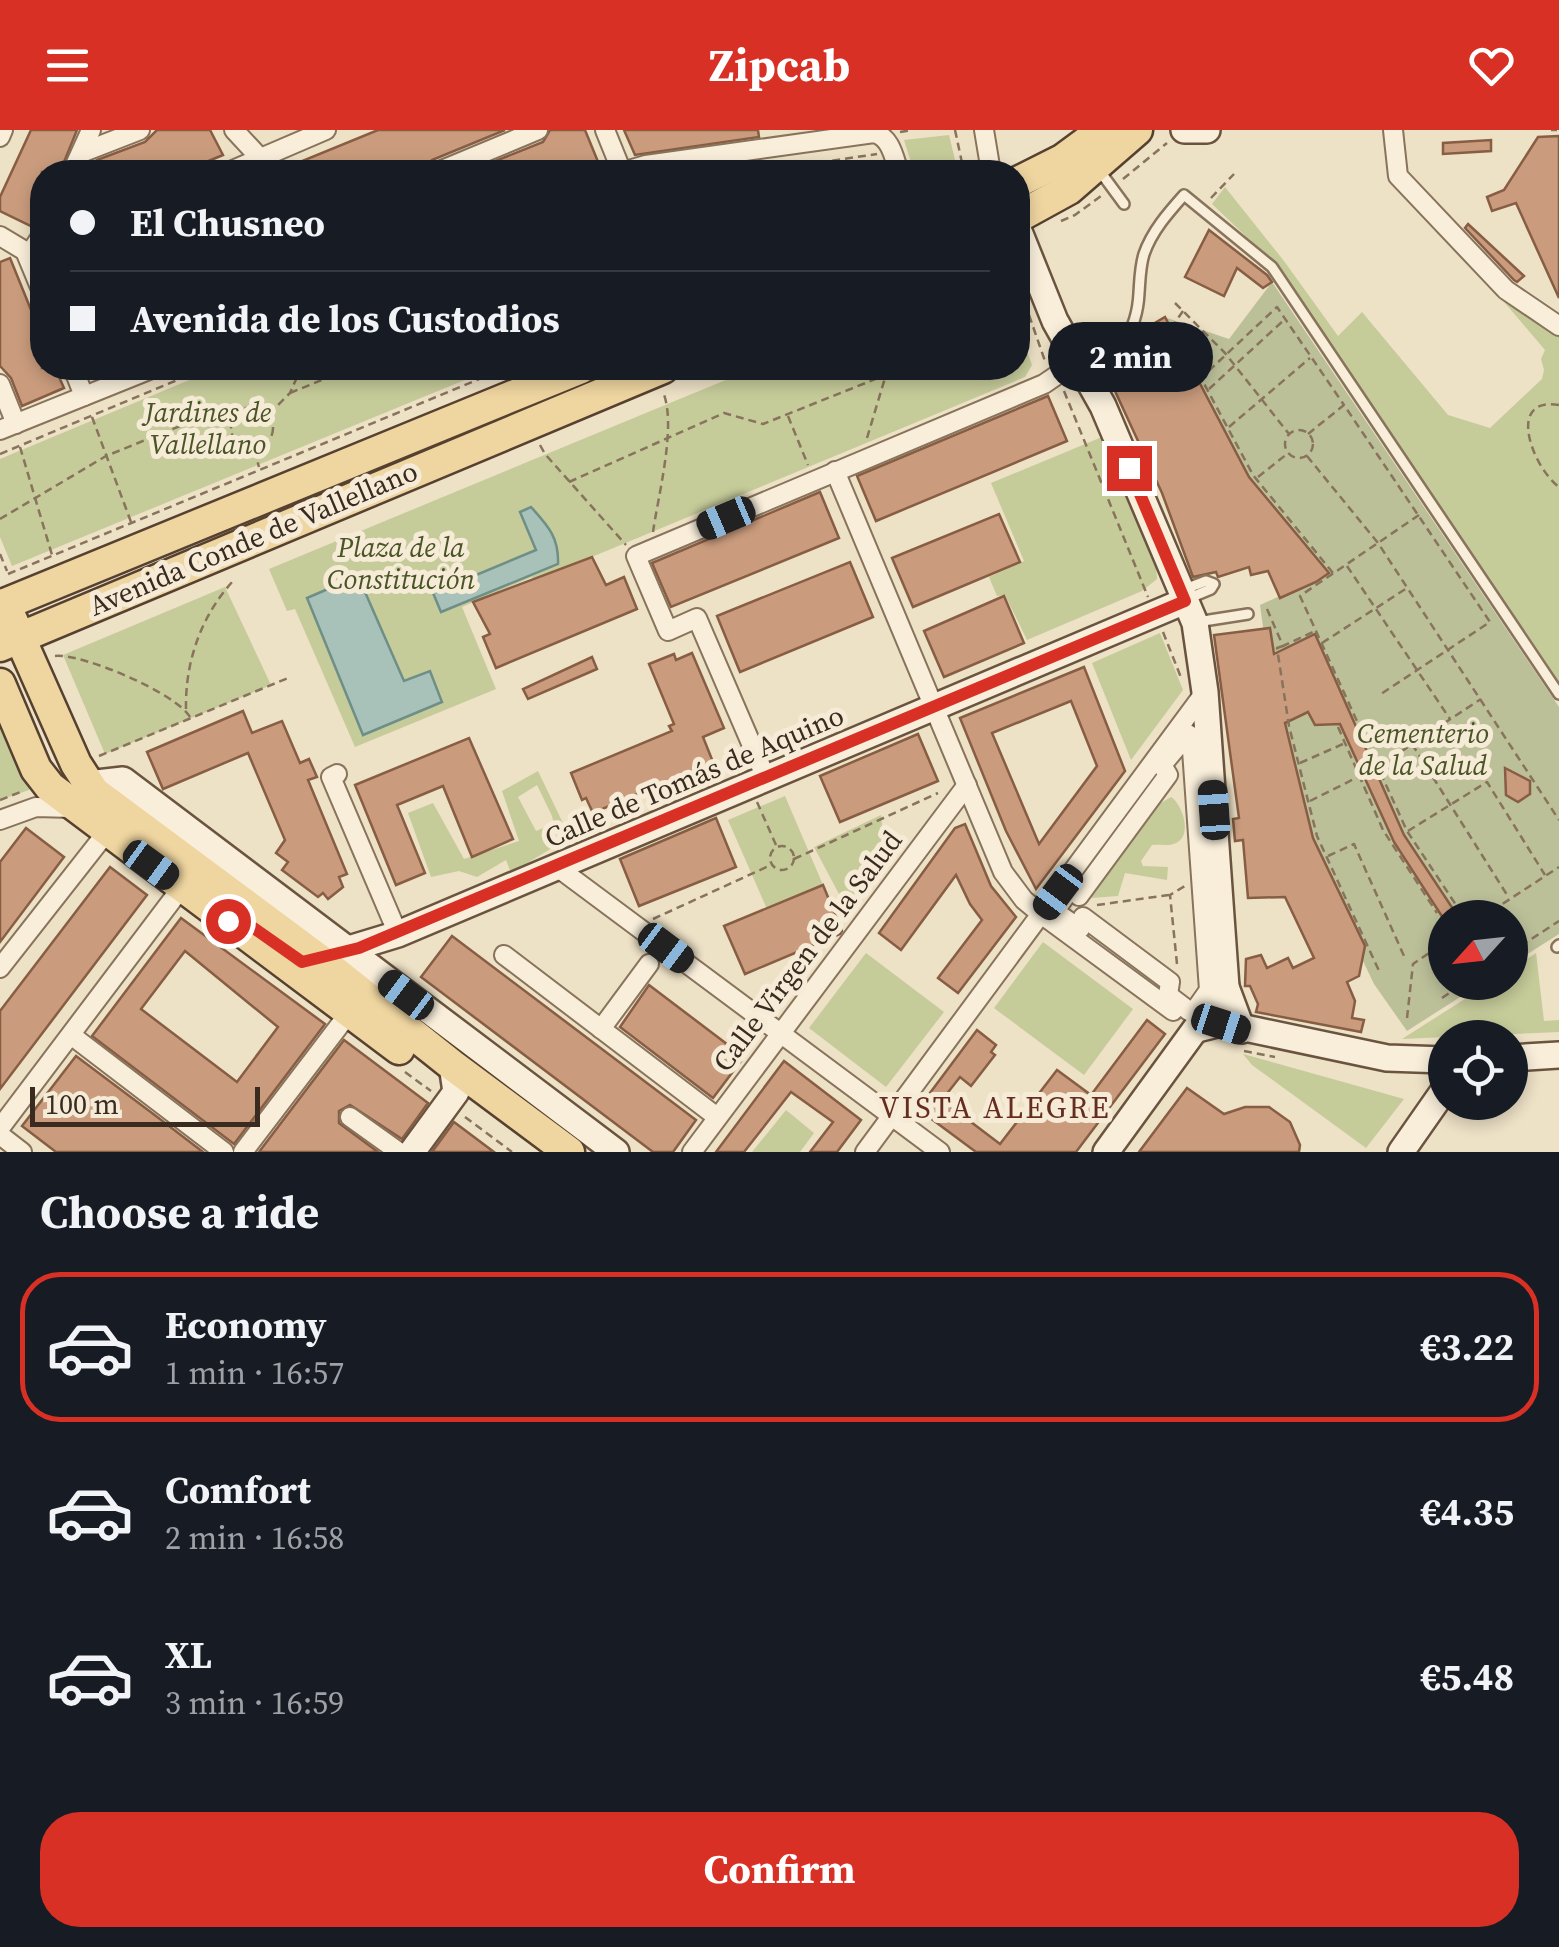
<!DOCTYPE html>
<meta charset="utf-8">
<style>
:root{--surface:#171b24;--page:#242831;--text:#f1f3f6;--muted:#9ea1a6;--line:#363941;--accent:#d93025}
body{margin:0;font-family:"Source Serif 4",serif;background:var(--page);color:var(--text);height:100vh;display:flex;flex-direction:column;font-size:38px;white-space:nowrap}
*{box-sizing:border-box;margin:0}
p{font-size:32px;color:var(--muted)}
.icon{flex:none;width:55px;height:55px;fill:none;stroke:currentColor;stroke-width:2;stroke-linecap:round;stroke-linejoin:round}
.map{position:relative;height:1022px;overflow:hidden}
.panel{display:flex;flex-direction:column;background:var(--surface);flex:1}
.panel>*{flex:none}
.hud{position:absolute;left:30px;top:30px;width:1000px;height:220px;border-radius:40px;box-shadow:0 5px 15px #0003;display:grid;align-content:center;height:220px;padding:0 40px;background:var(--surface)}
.needle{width:65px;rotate:243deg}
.tools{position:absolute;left:1428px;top:770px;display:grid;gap:20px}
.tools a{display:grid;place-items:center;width:100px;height:100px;border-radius:50%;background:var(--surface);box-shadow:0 5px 15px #0003;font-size:50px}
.scale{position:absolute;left:30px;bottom:25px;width:230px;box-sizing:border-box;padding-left:10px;border:5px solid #392b20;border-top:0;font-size:28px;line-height:35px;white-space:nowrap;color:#392b20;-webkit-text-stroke:8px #f5ebd6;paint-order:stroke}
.end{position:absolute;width:45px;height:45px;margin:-22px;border:12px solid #d93025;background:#fff;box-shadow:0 0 0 5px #fff}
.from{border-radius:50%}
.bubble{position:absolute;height:70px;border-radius:35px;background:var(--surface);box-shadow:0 5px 15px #0003;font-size:32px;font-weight:700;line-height:70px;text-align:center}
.car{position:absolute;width:30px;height:60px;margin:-30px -15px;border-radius:12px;box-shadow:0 0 8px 2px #0007;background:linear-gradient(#222 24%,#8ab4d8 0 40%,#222 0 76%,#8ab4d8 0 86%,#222 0)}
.hud b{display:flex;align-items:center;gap:35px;height:95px;font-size:38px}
.hud b+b{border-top:2px solid var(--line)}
.hud i{width:25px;height:25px;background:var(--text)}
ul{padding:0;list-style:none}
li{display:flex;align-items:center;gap:30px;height:150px;margin:0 20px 15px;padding:0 20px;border:5px solid transparent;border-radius:40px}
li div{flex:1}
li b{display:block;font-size:38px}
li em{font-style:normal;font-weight:700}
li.on{border-color:var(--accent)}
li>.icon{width:90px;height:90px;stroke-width:1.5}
h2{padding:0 40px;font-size:45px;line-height:120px}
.action{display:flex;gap:20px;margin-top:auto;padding:20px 40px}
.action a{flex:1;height:115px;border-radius:40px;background:var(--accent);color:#fff;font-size:40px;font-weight:700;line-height:115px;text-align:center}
header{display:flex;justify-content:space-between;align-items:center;height:130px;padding:0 40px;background:var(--accent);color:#fff;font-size:45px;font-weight:700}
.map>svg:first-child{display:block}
.green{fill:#c6cb9a;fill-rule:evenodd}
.cemetery{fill:#bcc099}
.water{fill:#a8c1b9;stroke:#6e8f87;stroke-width:2.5}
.building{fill:#ca9c7d;stroke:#875d43;stroke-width:2.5;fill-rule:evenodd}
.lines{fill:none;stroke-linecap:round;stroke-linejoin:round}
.lane-casing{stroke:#88735c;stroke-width:14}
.street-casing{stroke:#88735c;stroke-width:22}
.secondary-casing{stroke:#6a543f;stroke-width:30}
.primary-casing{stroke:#564130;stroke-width:35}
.path{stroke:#88735c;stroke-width:2.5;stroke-dasharray:8 5;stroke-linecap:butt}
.lane{stroke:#f8eeda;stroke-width:9}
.street{stroke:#f8eeda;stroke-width:18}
.secondary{stroke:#f8eeda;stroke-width:25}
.primary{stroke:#efd5a0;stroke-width:30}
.route{stroke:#d93025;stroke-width:12}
.labels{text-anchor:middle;stroke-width:10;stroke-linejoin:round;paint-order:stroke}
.park-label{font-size:28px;font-style:italic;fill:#4a5527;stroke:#f5ebd6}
.street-label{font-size:28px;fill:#392b20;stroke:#f5ebd6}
.neighbourhood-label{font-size:30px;letter-spacing:2.5px;fill:#642d20;stroke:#f5ebd6}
</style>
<header><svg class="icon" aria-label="menu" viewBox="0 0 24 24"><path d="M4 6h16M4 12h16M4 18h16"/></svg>Zipcab<svg class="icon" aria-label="heart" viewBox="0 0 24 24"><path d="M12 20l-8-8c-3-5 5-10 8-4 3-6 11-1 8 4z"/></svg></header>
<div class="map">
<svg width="1559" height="1022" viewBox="0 0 1559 1022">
<rect width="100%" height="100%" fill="#ede1c6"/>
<g class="green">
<path d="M 949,5 L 958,42 L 914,42 L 904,10 Z"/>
<path d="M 1225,57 L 1284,131 L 1338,206 L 1362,182 L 1448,285 L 1490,298 L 1542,249 L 1544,240 L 1541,229 L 1545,220 L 1488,153 L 1559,203 L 1559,553 L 1278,137 L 1212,74 Z"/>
<path d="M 1018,197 L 1032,235 L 1025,247 L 534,451 L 532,447 L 462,477 L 496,559 L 355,617 L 295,479 L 287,481 L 269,439 L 745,242 L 757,249 L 779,238 L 1018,238 ZM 536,420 L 441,482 L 434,463 ZM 358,446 L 404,552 L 308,468 Z"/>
<path d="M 218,238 L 494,238 L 12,436 L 0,407 L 0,329 Z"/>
<path d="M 1102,307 L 1156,435 L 1157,449 L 1142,461 L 1027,510 L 1005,465 L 997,466 L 989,447 L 1024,431 L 991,353 Z"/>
<path d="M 225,457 L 271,555 L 105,624 L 63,525 Z"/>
<path d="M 1160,503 L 1183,560 L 1131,630 L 1092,533 Z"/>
<path d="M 0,576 L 32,651 L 29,660 L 0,670 Z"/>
<path d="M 538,641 L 571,710 L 559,716 L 552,686 L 537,655 L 518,667 L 536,701 L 548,696 L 552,718 L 511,743 L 506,730 L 477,747 L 459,741 L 431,747 L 408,683 L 433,673 L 464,729 L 519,711 L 502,661 Z"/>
<path d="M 785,666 L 823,755 L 767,779 L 728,690 Z"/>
<path d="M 1171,667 C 1182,674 1192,703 1178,712 C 1170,717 1161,714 1152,715 L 1141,731 L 1143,736 L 1168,737 L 1167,750 L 1125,743 L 1118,766 L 1091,768 L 1159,674 Z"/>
<path d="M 881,685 L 885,726 L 871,750 L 847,779 L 814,717 Z"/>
<path d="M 1043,812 L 1133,879 L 1084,945 L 994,878 Z"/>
<path d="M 866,823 L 944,882 L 886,957 L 809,898 Z"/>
<path d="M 1536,823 L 1544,891 L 1559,890 L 1559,902 L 1402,909 L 1490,853 L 1510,852 L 1510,840 Z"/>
<path d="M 1243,924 L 1404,969 L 1366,1018 L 1252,935 Z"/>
<path d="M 786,980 L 814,1003 L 800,1022 L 752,1022 Z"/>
</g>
<path class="cemetery" d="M 1272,152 L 1559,577 L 1559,804 L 1510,835 L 1510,788 L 1445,788 L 1445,852 L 1482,853 L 1407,901 L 1374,854 L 1303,706 L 1276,592 L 1260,475 L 1280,466 L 1270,407 L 1158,190 L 1164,187 L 1229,209 Z"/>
<g class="water">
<path d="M 531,377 C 548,396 559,407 558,434 L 441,482 L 433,463 L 536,420 L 520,382 Z"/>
<path d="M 358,446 L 404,551 L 430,541 L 442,572 L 363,605 L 307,468 Z"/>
</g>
<g class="building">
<path d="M 31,0 L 77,0 L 60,42 L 42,42 L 42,92 L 33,97 L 0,81 L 0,67 Z"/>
<path d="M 157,0 L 210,0 L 223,25 L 182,42 L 102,42 L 97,30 L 145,12 Z"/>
<path d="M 378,0 L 505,0 L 432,30 L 425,42 L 285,42 L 285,38 Z"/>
<path d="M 550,0 L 585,0 L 601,39 L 594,42 L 468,42 L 543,12 Z"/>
<path d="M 624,0 L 758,0 L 759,7 L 635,25 Z"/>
<path d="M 1559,6 L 1559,168 L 1516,73 L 1492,81 L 1487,67 L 1504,60 L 1538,7 Z"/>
<path d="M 1491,10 L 1491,21 L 1443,24 L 1443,13 Z"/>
<path d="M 1468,94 L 1524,146 L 1517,152 L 1514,150 L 1465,98 Z"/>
<path d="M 1209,100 L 1267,145 L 1272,152 L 1263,158 L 1237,138 L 1224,166 L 1185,147 Z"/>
<path d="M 10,128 L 42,207 L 42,238 L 55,238 L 64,258 L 22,276 L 11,248 L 0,236 L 0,132 Z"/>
<path d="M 1165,187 L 1249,347 L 1329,443 L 1316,452 L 1280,468 L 1268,441 L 1251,445 L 1249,437 L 1218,447 L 1216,442 L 1193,447 L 1162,363 L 1109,248 L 1142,231 L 1140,229 L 1159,218 L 1148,197 Z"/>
<path d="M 1048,266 L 1067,311 L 876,391 L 857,346 Z"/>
<path d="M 820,362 L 839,408 L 671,477 L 652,433 Z"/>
<path d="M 999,384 L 1020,432 L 913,477 L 892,428 Z"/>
<path d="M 592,427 L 606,455 L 624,447 L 637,479 L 496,538 L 483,507 L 490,504 L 473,472 Z"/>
<path d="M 850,432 L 873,487 L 740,542 L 717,486 Z"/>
<path d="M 1004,466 L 1024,513 L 944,547 L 924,501 Z"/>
<path d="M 1270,498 L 1274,524 L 1315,504 L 1404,705 L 1459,788 L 1443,788 L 1394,712 L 1340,594 L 1315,595 L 1308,582 L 1285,593 L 1313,708 L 1365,816 L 1359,846 L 1347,852 L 1355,871 L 1352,888 L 1364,890 L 1361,902 L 1256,882 L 1258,874 L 1250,856 L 1245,856 L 1246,829 L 1261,825 L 1267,838 L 1288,828 L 1293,838 L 1314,828 L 1285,767 L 1248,768 L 1243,710 L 1235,711 L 1233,689 L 1239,688 L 1214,505 Z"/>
<path d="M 692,523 L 724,598 L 703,607 L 713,632 L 593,683 L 586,668 L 582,670 L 571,643 L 672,601 L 669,596 L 674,594 L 649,534 L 674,524 L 676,530 Z"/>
<path d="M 592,527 L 597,539 L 528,569 L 523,559 Z"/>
<path d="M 1084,537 L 1125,641 L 1036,759 L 1006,701 L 960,588 ZM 1071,571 L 1097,636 L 1039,714 L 992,603 Z"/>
<path d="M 243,581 L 252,603 L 282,591 L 300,633 L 309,629 L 317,647 L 308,650 L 347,744 L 339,747 L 343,757 L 328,769 L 323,763 L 318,767 L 282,740 L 288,732 L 276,723 L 285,710 L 248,623 L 163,659 L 147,622 Z"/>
<path d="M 918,604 L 938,651 L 840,692 L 820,646 Z"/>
<path d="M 469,608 L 513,709 L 472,727 L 443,656 L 397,675 L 425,743 L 396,755 L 355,655 Z"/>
<path d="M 1505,638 L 1530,651 L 1530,664 L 1518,672 L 1506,665 Z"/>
<path d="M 716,688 L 736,737 L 639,776 L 620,729 Z"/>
<path d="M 965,694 L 991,756 L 1016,787 L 958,863 L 938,848 L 982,790 L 970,774 L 956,745 L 901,820 L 879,803 L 955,698 Z"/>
<path d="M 26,698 L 64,727 L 0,812 L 0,732 Z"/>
<path d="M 110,737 L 147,765 L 0,959 L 0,881 Z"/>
<path d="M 823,755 L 842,801 L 840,804 L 745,844 L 724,796 Z"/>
<path d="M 181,788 L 325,894 L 234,1014 L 92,906 ZM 185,821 L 278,897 L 237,952 L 141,879 Z"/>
<path d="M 452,806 L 696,990 L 673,1022 L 653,1022 L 421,847 Z"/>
<path d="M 649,855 L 744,927 L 713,968 L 620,897 Z"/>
<path d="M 1147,890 L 1165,904 L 1076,1022 L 976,1022 L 918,979 L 977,900 L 996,915 L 991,922 L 995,925 L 971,956 L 960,947 L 942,970 L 1000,1014 L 1057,940 L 1091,965 Z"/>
<path d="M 344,910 L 428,973 L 402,1009 L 350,975 L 339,981 L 339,993 L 378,1022 L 259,1022 Z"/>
<path d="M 76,926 L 152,983 L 203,1022 L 56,1022 L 22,996 Z"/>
<path d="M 784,931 L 861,990 L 837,1022 L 810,1022 L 833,992 L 791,962 L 744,1022 L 716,1022 Z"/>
<path d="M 1187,958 L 1224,984 L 1245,977 L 1269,977 L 1290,992 L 1300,1015 L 1299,1022 L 1139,1022 Z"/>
<path d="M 454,992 L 494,1022 L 432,1022 Z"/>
</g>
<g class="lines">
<defs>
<g id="lane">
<path d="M 1099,40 L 1124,74"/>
<path d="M 1086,244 C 1119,222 1137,204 1139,163 C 1140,149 1140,137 1144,124 C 1152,101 1168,83 1184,65 L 1272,137 L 1559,564"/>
<path d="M 1185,459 L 1206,451 L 1214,454 L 1211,459 L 1187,469"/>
<path d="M 1197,492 L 1248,484"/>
<path d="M 1557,817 L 1559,815"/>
</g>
<g id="street">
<path d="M 234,0 L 273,42"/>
<path d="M 605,0 L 622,42"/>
<path d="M 984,0 L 991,42"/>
<path d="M 1393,0 L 1398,46 L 1506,160 L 1559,196"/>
<path d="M 0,7 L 3,0"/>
<path d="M 81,23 L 140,0"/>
<path d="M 72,42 L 91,0"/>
<path d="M 228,42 L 326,0"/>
<path d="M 437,42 L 538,0"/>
<path d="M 622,42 L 646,35 L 874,3 C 891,7 894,28 899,42"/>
<path d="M 0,106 L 25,121 L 42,162"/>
<path d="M 28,126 L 42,105"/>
<path d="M 73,238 L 84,266"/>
<path d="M 0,254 L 16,294"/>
<path d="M 0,300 L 154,238"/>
<path d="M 835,341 L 1003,742 L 1024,770 L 1041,784 L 1173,881"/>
<path d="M 1188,604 L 1191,606 L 1209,860 L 1195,880 L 1189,881 L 1168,865 L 1170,852 L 1083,787 L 1080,799 L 1060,785 L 1057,778 L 1073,755 L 1079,766 L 1168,645 L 1162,635 Z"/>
<path d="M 337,644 L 331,647 L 398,804"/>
<path d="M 766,648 L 697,488 L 668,501 L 636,426 L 1044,254 L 1076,232"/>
<path d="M 0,690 L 36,677 L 72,678"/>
<path d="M 557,737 L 940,1022"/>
<path d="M 504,825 L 717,987"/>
<path d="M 0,838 L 99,712"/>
<path d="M 601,899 L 649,834"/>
<path d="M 71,905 L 224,1022"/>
<path d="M 350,987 L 399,1022"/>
<path d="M 0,998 L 182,757"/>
<path d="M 0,1005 L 22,1022"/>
<path d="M 243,1022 L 349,883"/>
<path d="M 692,1022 L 967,655"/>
<path d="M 865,1022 L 1205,562"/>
</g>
<g id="secondary">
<path d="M 1184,0 L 1207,0"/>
<path d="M 1018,99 L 1055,191 L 1103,276 L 1195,493 L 1205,562 L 1226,857 L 1242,900"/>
<path d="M 88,654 L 123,650 L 616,1022"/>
<path d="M 306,832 L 398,804 L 1185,471"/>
<path d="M 1197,899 L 1221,893 L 1387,928 L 1445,930"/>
<path d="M 1510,928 L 1559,925"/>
<path d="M 412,1022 L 456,962 L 452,935"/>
<path d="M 1106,1022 L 1226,857"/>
<path d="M 1401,1022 L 1445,959"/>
</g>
<g id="primary">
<path d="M 1018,52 L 1062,30 L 1103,0"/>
<path d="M 1018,87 L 1069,59 L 1137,0"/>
<path d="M 5,474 L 76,634 L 94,662 L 320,830 L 452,935 L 569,1022"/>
<path d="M 0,476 L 581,238"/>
<path d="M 0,516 L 663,238"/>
<path d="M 0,554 L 36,639 L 50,657 L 399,919"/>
</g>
</defs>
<use href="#lane" class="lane-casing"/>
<use href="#street" class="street-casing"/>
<use href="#secondary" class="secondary-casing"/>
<use href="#primary" class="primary-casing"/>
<g class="path">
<path d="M 955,0 L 964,42"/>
<path d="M 1551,0 L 1557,0"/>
<path d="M 900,2 L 912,0"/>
<path d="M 755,42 L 877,24"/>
<path d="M 1123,49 L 1167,13"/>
<path d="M 1211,68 L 1234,44"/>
<path d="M 1061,91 L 1075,85 L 1101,66"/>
<path d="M 1175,173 L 1225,223 L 1289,304"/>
<path d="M 1183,181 L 1174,194 L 1198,241"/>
<path d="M 1029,185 L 1046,234"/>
<path d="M 682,248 L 709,238"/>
<path d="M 1209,259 L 1284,190"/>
<path d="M 1064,261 L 1148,467"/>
<path d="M 290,263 L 351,238"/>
<path d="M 1559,275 C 1505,266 1533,338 1559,357"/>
<circle cx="252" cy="298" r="21"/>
<path d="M 269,284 L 290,263 L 301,238"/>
<path d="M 788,286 L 808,335"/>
<path d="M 92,287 L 131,392"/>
<path d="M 1229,297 L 1310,228"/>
<circle cx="1299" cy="314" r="14"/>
<path d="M 1308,304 L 1344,275 L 1490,492 L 1378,566"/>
<path d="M 867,308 L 888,238"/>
<path d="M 540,315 L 545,324 L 626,415"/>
<path d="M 20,317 L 52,425"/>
<path d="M 254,320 L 259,337"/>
<path d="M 0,324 L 206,238"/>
<path d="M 1307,326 L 1378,413 L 1559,690"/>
<path d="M 1258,347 L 1287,324"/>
<path d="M 569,352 L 724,283 L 763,294 L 903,238"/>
<path d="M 1419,385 L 1300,466 L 1407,701 L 1464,787"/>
<path d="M 0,389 L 106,326 L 180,296 L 234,287"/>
<path d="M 653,402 C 658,366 677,295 663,262"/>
<path d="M 0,424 L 7,441"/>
<path d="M 1347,436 L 1450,589"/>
<path d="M 1333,443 L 1253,345 L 1201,248 L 1277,177 L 1344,275"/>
<path d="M 8,444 L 506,238"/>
<path d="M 1267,479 L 1283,516 L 1315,501"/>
<path d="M 1163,502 L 1182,550"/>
<path d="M 1322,513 L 1407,458"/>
<path d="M 1283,516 L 1277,518 L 1289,596 L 1317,706 L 1380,843"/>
<path d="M 55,526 C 82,523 176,563 190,587"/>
<path d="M 186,579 C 185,532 201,486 233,451"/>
<path d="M 1338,597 L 1383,700 L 1437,783"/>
<path d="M 1412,614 L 1509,768"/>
<path d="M 99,626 L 288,548"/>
<path d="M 1300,633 L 1343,614"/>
<path d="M 1379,636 L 1481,569"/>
<path d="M 0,670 L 23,661"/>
<path d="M 1310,671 L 1360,646"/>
<path d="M 757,672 L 776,715"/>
<path d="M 1408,701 L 1487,652 L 1545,745"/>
<circle cx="782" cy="728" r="12"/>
<path d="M 1328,726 L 1354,714 L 1404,826"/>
<path d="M 794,729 L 938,663"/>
<path d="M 1097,775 L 1169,765"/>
<path d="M 1481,788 L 1559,737"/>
<path d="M 653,789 L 771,735"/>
<path d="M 1510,823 L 1559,791"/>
<path d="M 1177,834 L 1170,765 L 1185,756"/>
<path d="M 1442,868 L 1465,852"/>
<path d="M 1407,888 L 1413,834 L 1445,812"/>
<path d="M 1244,921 L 1275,927"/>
<path d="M 405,942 L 431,961"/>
<path d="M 465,987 L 512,1022"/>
</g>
<use href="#lane" class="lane"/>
<use href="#street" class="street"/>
<use href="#secondary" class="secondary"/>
<use href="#primary" class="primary"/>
</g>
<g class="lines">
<path class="route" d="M 228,791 L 248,794 L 302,832 L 359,818 L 1185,471 L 1129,338"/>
</g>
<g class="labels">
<g class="park-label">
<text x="208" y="292">Jardines de<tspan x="208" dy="32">Vallellano</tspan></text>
<text x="401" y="427">Plaza de la<tspan x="401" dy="32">Constitución</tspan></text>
<text x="1423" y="613">Cementerio<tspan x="1423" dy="32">de la Salud</tspan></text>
</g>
<g class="street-label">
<text transform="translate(253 408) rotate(-23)" y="10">Avenida Conde de Vallellano</text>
<text transform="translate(694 646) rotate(-23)" y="10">Calle de Tomás de Aquino</text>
<text transform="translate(807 821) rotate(-53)" y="10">Calle Virgen de la Salud</text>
</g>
<g class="neighbourhood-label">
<text x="995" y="988">VISTA ALEGRE</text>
</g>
</g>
</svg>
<div class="tools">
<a><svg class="needle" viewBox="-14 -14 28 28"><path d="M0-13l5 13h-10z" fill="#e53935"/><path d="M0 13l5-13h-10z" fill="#9ea1a6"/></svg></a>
<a><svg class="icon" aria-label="locate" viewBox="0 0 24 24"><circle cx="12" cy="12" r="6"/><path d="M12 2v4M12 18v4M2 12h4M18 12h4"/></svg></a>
</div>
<div class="scale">100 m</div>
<i class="end from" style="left:228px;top:791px"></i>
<i class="end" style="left:1129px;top:338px"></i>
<div class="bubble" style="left:1048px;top:192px;width:165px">2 min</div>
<i class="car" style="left:726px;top:388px;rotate:247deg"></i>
<i class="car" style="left:1214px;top:680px;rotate:356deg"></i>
<i class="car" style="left:151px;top:735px;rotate:126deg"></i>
<i class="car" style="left:1058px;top:762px;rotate:217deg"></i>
<i class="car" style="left:666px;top:818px;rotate:127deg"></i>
<i class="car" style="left:406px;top:865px;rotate:307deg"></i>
<i class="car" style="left:1221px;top:894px;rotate:108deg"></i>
<div class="hud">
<b><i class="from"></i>El Chusneo</b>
<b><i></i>Avenida de los Custodios</b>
</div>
</div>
<section class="panel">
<h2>Choose a ride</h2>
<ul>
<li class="on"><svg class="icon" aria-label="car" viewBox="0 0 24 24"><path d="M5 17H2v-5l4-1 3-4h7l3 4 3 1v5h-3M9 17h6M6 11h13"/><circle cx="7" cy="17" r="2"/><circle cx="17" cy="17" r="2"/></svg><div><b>Economy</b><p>1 min · 16:57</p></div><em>€3.22</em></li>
<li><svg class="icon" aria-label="car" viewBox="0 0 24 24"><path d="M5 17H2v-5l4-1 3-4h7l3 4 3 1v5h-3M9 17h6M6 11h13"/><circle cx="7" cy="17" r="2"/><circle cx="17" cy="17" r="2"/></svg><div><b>Comfort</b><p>2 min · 16:58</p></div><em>€4.35</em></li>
<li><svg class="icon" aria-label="car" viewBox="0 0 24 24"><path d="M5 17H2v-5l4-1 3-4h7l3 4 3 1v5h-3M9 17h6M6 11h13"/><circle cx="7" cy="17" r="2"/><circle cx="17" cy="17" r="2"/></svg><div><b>XL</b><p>3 min · 16:59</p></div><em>€5.48</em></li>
</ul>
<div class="action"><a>Confirm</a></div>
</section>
